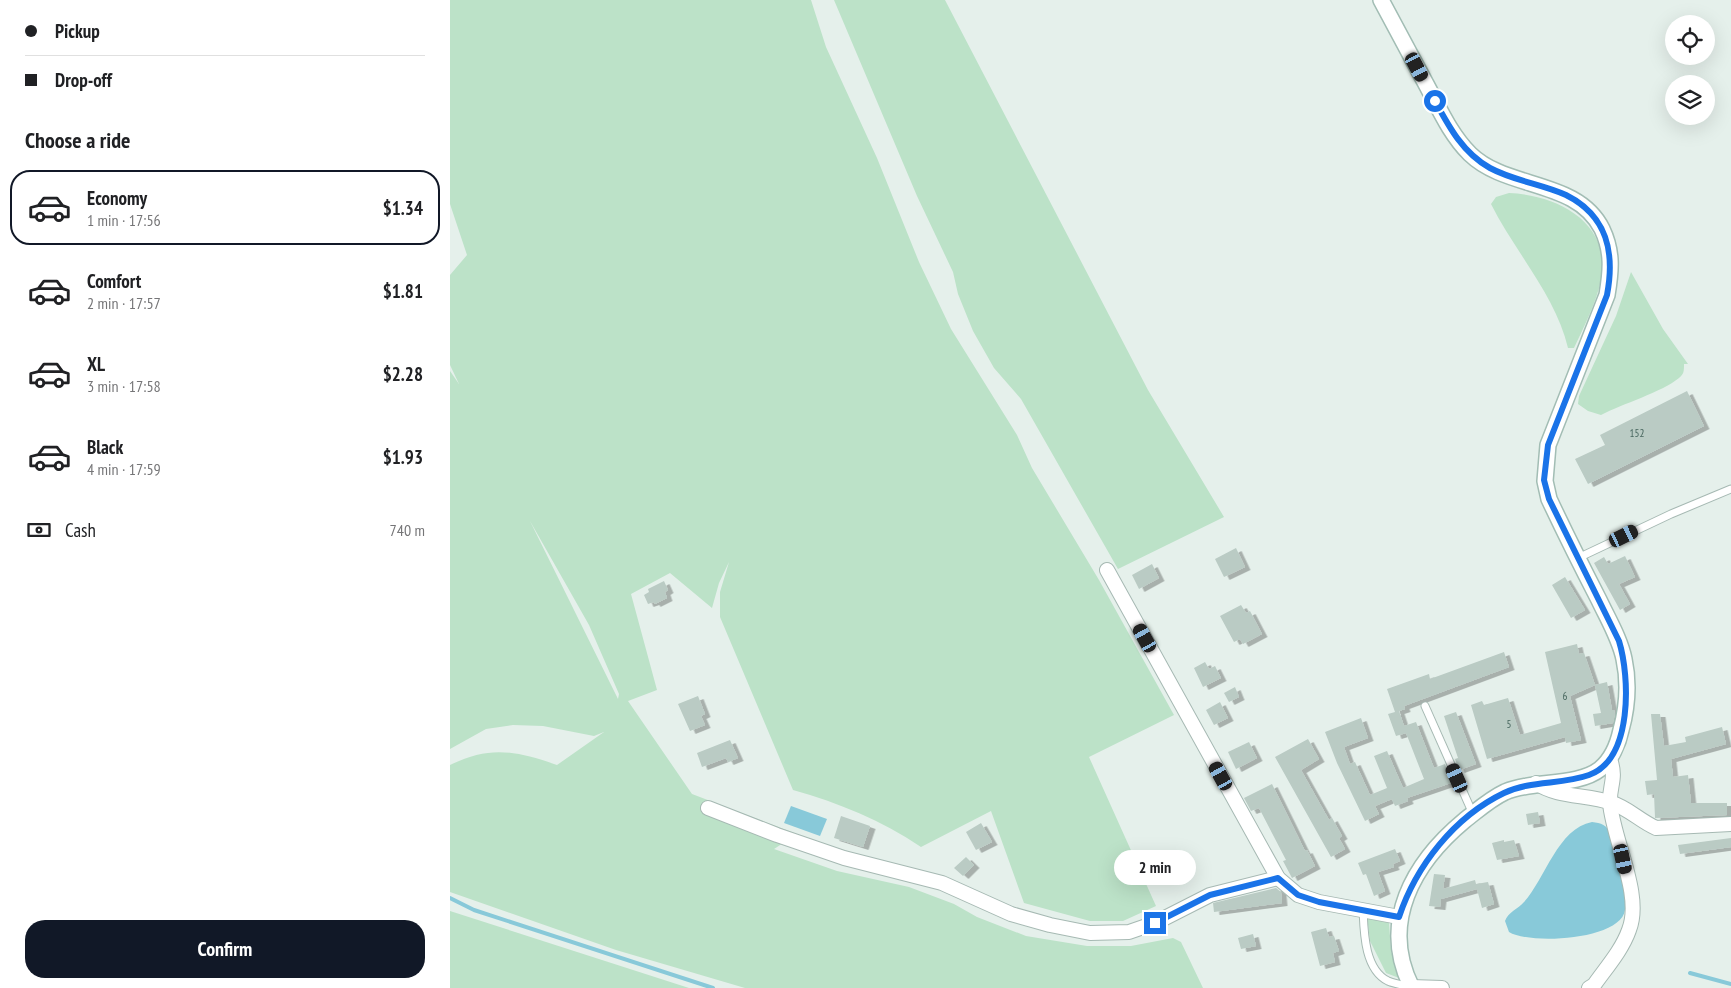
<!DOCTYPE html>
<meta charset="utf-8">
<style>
:root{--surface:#fff;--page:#f2f2f2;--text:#202124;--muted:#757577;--line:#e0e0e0;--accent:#111827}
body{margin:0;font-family:"PT Sans Narrow",sans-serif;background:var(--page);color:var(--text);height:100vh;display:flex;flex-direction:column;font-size:19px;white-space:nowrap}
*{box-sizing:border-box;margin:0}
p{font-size:16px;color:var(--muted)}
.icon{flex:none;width:28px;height:28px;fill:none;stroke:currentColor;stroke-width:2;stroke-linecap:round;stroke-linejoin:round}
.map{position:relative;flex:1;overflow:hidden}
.details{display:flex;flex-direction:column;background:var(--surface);width:450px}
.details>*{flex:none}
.top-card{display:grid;align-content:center;height:110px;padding:0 25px;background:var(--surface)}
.fabs{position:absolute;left:1215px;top:15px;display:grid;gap:10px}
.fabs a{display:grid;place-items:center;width:50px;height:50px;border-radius:50%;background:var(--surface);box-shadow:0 5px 20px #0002;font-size:25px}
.end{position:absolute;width:22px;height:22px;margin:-11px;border:6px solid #1a73e8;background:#fff;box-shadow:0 0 0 2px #fff}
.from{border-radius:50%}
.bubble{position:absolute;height:35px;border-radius:18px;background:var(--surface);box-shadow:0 5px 20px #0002;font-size:16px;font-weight:800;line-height:35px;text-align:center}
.car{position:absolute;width:15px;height:30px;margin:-15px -8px;border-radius:6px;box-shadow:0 0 4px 1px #0007;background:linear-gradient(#222 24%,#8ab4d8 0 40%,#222 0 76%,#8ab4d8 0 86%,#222 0)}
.top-card b{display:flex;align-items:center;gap:18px;height:48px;font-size:19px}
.top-card b+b{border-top:1px solid var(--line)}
.top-card i{width:12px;height:12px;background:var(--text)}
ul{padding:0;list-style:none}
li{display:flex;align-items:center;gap:15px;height:75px;margin:0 10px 8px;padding:0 15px;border:2px solid transparent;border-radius:20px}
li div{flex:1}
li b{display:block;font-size:19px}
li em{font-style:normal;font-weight:800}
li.current{border-color:var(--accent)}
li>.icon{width:45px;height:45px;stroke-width:1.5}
h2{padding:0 25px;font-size:22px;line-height:60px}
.pay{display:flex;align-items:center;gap:12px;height:55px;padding:0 25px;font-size:19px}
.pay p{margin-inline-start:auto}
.cta{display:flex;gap:10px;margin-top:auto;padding:10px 25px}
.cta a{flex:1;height:58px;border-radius:20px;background:var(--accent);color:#fff;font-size:20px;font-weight:800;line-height:58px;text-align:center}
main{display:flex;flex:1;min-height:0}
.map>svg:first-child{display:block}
.green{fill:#bce2c8;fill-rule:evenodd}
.water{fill:#88c9d9}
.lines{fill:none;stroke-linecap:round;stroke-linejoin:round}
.stream{stroke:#88c9d9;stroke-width:4}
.building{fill:#bacbc4;filter:url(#shadow)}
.lane-casing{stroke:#a6b9b3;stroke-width:9}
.street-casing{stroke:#a6b9b3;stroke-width:16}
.secondary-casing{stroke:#a2bdb4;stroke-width:18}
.lane{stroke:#fff;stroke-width:7}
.street{stroke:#fff;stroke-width:14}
.secondary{stroke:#fff;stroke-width:15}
.route{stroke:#1a73e8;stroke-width:6}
.labels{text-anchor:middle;stroke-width:4;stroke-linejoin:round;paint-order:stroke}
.number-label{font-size:11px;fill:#47665e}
</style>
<main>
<section class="details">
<div class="top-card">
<b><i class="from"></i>Pickup</b>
<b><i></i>Drop-off</b>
</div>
<h2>Choose a ride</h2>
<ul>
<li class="current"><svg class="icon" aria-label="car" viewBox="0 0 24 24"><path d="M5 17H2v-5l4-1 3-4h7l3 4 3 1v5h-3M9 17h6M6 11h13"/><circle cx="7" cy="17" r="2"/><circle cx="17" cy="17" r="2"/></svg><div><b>Economy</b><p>1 min · 17:56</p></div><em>$1.34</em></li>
<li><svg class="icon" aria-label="car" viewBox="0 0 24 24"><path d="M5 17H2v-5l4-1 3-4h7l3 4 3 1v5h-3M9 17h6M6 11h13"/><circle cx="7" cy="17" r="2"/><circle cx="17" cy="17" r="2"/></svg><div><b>Comfort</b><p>2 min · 17:57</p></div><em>$1.81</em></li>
<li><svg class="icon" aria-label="car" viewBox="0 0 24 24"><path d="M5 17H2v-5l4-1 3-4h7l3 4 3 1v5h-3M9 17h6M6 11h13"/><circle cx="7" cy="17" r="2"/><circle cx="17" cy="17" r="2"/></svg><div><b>XL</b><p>3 min · 17:58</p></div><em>$2.28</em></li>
<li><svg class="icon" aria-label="car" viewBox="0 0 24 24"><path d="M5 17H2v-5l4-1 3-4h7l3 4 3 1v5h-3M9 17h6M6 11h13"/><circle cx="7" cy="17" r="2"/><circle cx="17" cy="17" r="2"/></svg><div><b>Black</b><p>4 min · 17:59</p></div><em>$1.93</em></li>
</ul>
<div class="pay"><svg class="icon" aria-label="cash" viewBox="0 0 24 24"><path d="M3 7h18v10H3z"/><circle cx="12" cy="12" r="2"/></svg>Cash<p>740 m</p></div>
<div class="cta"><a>Confirm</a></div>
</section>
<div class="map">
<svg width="1281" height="988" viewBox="0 0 1281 988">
<defs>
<filter id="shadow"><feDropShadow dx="5.5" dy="3" stdDeviation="0" flood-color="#0004"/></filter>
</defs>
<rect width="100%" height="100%" fill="#e5f0eb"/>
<g class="green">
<path d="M 0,0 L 361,0 L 376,47 L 427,158 L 469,262 L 501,329 L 567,435 L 582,468 L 649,580 L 724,715 L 639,757 L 706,906 L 673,921 L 640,921 L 574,903 L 541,811 L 471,847 C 431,820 389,803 343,790 L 270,617 L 270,592 L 279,562 L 269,583 L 262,608 L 220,573 L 181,594 L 207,690 L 178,701 L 242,794 L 347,834 L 324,849 L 387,871 L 459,887 L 504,904 L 527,917 L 576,936 L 637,946 L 681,946 L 723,938 L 731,942 L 753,988 L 295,988 L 166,950 L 0,892 L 0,765 C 40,745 66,751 107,765 L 154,732 L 144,736 L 93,726 L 63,725 L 36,729 L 0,749 L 0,371 L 9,384 L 0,365 L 0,275 L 17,255 L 0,204 ZM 80,521 L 139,625 L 169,694 L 168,699 Z"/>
<path d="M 384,0 L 495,0 L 698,390 L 774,517 L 668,569 L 571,399 L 544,368 L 523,331 L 508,294 L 503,272 L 467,196 Z"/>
<path d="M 1059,193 C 1107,195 1162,222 1151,280 C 1146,303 1134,327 1124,348 L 1118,348 C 1106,296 1065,252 1041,204 L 1046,197 Z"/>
<path d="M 1181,272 L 1213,329 L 1238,364 L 1234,364 C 1234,371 1234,374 1229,378 C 1212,392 1172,404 1151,415 L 1138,411 L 1128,404 L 1129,396 L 1166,316 Z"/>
<path d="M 0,911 L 239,988 L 0,988 Z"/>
<path d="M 917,916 L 939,922 L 941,951 L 949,978 L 936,973 L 920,941 Z"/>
</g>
<g class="water">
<path d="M 341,806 L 377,819 L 370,836 L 334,823 Z"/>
<path d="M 1142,822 C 1151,823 1157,825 1161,834 C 1165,852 1177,892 1175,910 C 1171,940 1080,945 1059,932 L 1055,921 C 1058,912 1068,909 1074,902 C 1095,879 1108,828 1142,822 Z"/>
</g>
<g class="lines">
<g class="stream">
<path d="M 0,898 L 24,910 L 263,988"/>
<path d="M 1240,973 L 1281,984"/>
</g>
</g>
<g class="building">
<path d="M 1237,391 L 1254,426 L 1138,484 L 1125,459 L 1155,445 L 1150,435 Z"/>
<path d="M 786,548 L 795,567 L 774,577 L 765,559 Z"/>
<path d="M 1175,556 L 1185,577 L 1169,584 L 1180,604 L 1170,610 L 1144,563 L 1154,557 L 1158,564 Z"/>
<path d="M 702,564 L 709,578 L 689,589 L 682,575 Z"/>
<path d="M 1115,577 L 1135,610 L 1121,618 L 1102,585 Z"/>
<path d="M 214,581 L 218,590 L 215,592 L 217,598 L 205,604 L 204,602 L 198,604 L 194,595 L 199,592 L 198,589 Z"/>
<path d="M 791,605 L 796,613 L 800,611 L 812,634 L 793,644 L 790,639 L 784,642 L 770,616 Z"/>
<path d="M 1127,644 L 1129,654 L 1134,653 L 1145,685 L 1120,696 L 1131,740 L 1116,743 L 1115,737 L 1037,759 L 1021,705 L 1032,701 L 1034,705 L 1058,698 L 1070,735 L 1111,723 L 1095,652 Z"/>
<path d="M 1054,652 L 1059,667 L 954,706 L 955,709 L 949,711 L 954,726 L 966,722 L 984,768 L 995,764 L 1001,783 L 957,798 L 958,801 L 945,806 L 942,799 L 925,806 L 929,814 L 915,821 L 887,763 L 875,732 L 911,718 L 918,738 L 894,747 L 900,764 L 905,762 L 920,795 L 937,788 L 924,756 L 937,751 L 953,788 L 974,779 L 956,733 L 946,736 L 938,714 L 945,712 L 937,689 L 979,674 L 980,679 Z"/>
<path d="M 755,662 L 759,669 L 765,666 L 771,678 L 753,687 L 744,668 Z"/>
<path d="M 1157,682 L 1162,710 L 1164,710 L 1165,714 L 1163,723 L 1145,726 L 1143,714 L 1151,713 L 1145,685 Z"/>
<path d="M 785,687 L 789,697 L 779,702 L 774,693 Z"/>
<path d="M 248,696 L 255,714 L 251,716 L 255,725 L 240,731 L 228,704 Z"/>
<path d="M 770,702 L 778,718 L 764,725 L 756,710 Z"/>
<path d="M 1006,712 L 1026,764 L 1009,770 L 1005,759 L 1008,758 L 994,716 Z"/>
<path d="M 1201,714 L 1210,714 L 1214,746 L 1236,742 L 1235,737 L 1272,727 L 1276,744 L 1221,759 L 1223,777 L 1238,775 L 1241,803 L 1277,803 L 1277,815 L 1205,818 L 1204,794 L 1197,795 L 1195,781 L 1207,780 Z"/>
<path d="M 858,739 L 869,759 L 851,770 L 879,820 L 882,818 L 892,836 L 889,838 L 895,849 L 881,857 L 825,757 Z"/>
<path d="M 280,740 L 288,758 L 278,762 L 276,758 L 252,767 L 247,753 Z"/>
<path d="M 799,742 L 807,758 L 786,769 L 778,752 Z"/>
<path d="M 822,784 L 855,851 L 857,850 L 865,866 L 842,878 L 833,861 L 836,860 L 809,808 L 801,811 L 794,798 Z"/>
<path d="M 1088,812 L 1090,823 L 1078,825 L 1076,814 Z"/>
<path d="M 391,816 L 420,826 L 413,847 L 384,838 Z"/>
<path d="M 531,823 L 542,842 L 526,850 L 516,832 Z"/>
<path d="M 1281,838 L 1281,847 L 1230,854 L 1228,845 Z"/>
<path d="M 1054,840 L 1054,842 L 1064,840 L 1069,856 L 1047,860 L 1042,843 Z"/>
<path d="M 945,849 L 950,861 L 943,864 L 944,867 L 928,872 L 935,891 L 924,896 L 916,874 L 913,875 L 908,863 Z"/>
<path d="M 516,857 L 524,865 L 513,876 L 504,868 Z"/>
<path d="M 984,874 L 995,875 L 993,889 L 1025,880 L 1026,884 L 1038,882 L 1044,904 L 1032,908 L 1027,889 L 991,899 L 990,907 L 979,906 Z"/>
<path d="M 826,888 L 831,892 L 832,903 L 764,912 L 763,903 Z"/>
<path d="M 876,928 L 879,937 L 884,936 L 889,951 L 883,953 L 885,962 L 870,966 L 861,932 Z"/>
<path d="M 803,934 L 806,946 L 791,949 L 788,938 Z"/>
</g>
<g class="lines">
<defs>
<g id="lane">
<path d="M 1128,558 L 1221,514 L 1281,489"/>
<path d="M 975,706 L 1023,814"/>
<path d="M 913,909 C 914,931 914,969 938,981 C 945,984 953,985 961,987"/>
</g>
<g id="street">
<path d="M 657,570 L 828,878 L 848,895 L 869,902 L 949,917"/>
<path d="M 1086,783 C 1108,798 1137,794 1162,803 C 1178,808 1190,821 1206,828 L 1281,824"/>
<path d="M 258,808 L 327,835 L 394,858 L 492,883 L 561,914 L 600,925 L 640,933 L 679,932 L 705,923 L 760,895 L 828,878"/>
<path d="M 961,987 L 992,988"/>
<path d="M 1139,988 L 1144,985 C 1156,968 1172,950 1179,930 C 1193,895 1163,840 1160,803 C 1159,786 1167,779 1160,759"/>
</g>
<path id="secondary" d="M 931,0 C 946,28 961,56 976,84 C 989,108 1000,134 1020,154 C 1057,190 1127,179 1152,229 C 1163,252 1161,271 1157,295 L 1098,445 L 1095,481 L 1099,499 C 1115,533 1132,567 1149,600 C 1158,619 1170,639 1174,659 C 1179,682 1177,708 1171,730 C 1168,744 1161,760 1150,769 C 1127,787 1083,780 1055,792 C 1040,799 1028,810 1015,820 C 963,863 929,923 962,988"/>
</defs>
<use href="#lane" class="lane-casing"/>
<use href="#street" class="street-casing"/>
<use href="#secondary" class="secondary-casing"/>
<use href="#lane" class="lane"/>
<use href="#street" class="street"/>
<use href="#secondary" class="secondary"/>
</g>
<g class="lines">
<path class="route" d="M 705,923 L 760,895 L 828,878 L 848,895 L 869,902 L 949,917 C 966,866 1004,817 1054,793 C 1081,780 1111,785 1139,775 C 1183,759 1180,677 1169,641 L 1099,499 L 1094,480 L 1098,445 L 1157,295 C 1165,253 1158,216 1116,195 C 1092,184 1064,181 1040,168 C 1013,153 999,127 985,101"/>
</g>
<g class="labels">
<g class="number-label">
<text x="1187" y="437">152</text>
<text x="1115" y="700">6</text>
<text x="1059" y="728">5</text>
</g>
</g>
</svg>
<div class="fabs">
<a><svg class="icon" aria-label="locate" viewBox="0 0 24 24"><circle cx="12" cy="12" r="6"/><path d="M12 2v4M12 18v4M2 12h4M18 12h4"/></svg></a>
<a><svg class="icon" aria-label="layers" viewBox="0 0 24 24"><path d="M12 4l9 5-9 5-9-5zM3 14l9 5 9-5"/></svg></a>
</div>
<i class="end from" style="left:985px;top:101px"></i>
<i class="end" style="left:705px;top:923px"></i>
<div class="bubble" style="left:664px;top:850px;width:82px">2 min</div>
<i class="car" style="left:967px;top:67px;rotate:152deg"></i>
<i class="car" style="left:1174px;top:536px;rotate:64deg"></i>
<i class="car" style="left:695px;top:638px;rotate:331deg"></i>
<i class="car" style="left:771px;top:776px;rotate:331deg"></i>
<i class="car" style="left:1007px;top:778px;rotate:336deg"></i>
<i class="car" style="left:1173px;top:859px;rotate:168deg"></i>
</div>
</main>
